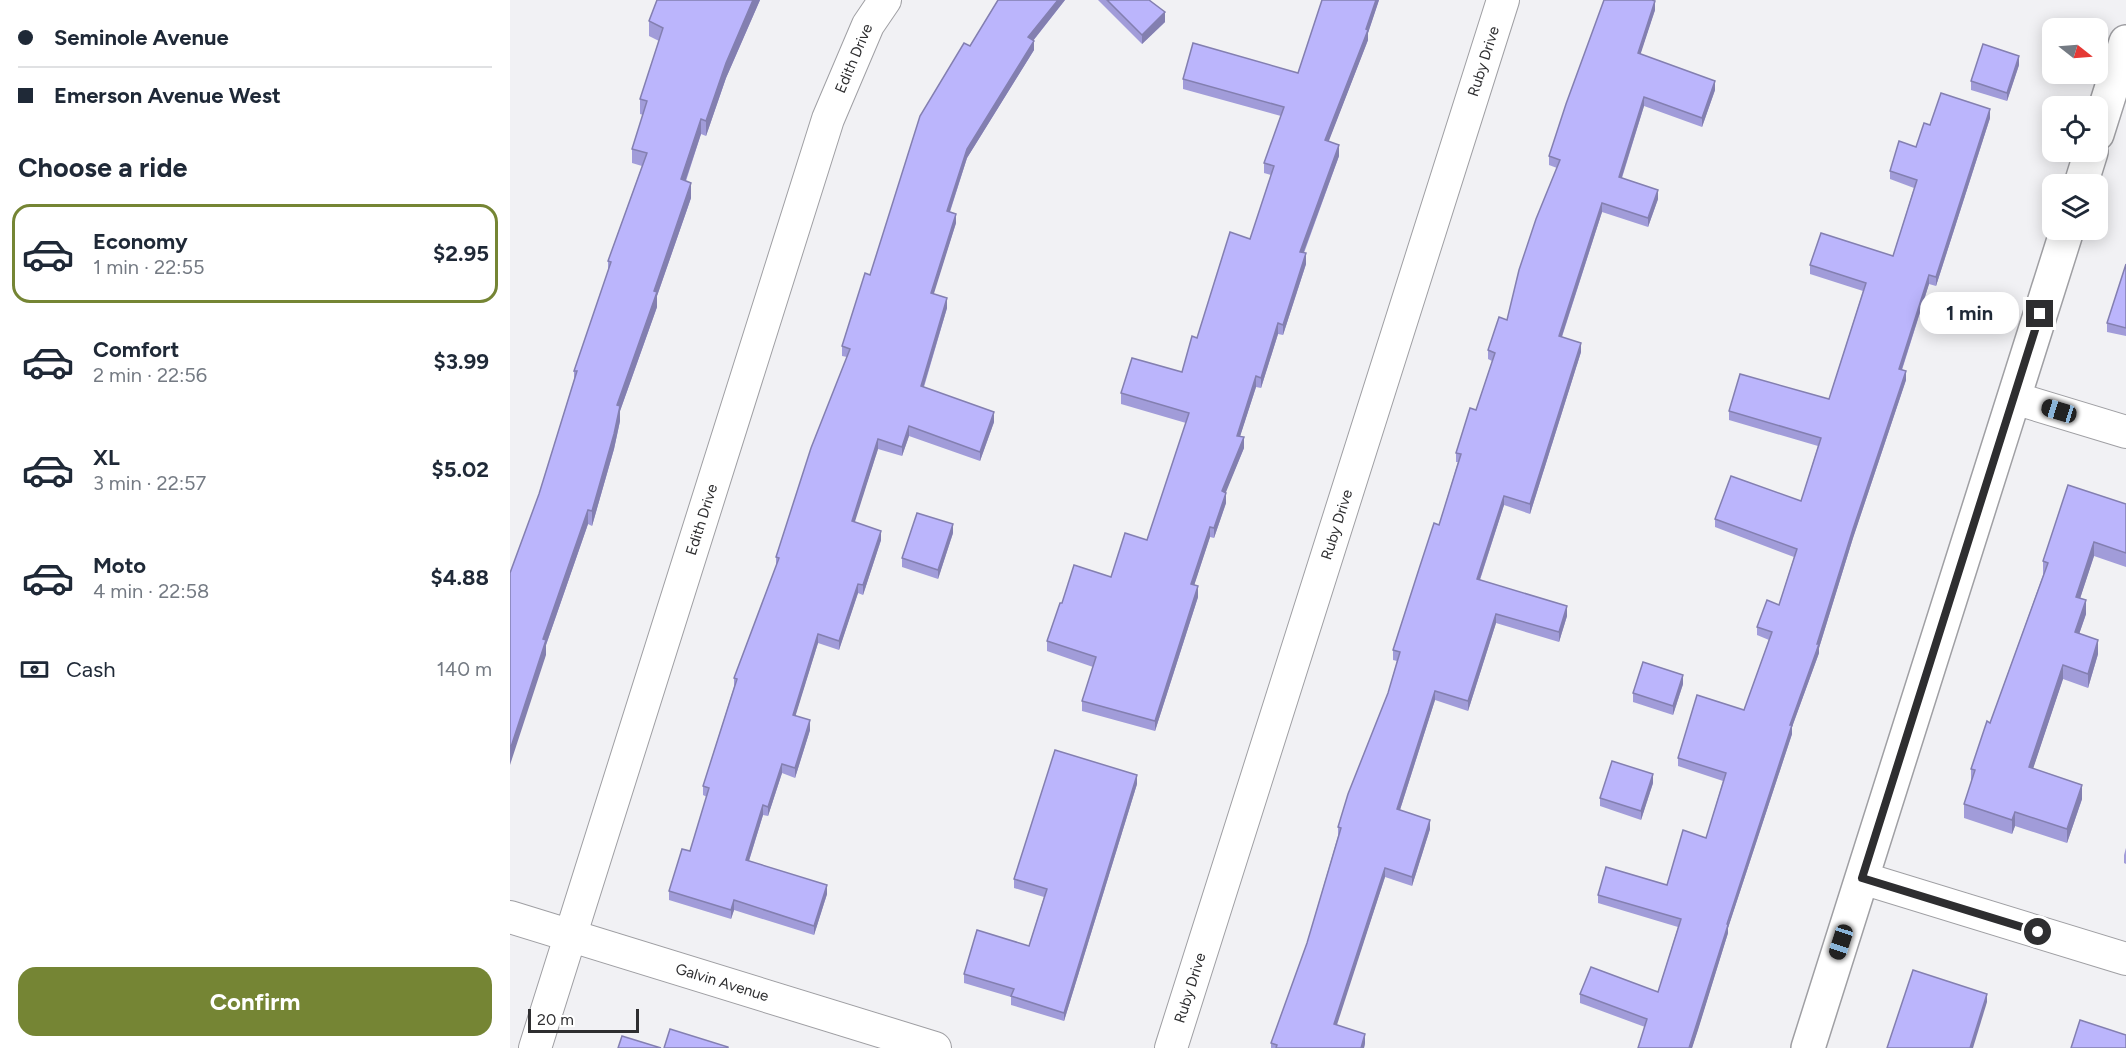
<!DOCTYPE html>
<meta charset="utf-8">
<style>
:root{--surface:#fff;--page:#f6f6f7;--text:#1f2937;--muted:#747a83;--line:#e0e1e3;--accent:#758534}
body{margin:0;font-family:Figtree,sans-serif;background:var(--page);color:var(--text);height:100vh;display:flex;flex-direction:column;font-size:22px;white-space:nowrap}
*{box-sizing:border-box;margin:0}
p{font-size:20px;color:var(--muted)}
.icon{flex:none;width:33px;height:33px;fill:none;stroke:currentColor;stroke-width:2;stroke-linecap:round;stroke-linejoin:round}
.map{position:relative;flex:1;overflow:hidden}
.drawer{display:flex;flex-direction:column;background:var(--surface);width:510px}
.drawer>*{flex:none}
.guide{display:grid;align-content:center;height:132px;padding:0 18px;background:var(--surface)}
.needle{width:39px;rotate:107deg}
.controls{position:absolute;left:1532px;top:18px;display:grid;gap:12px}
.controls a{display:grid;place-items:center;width:66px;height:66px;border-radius:12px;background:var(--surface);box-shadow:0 3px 15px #0003;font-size:30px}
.scale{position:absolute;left:18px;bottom:15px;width:111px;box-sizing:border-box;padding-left:6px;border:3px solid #2e2e30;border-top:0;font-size:16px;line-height:21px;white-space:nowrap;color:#2e2e30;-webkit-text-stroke:4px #fff;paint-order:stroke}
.end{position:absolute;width:27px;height:27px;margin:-14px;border:8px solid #2e2e30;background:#fff;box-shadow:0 0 0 3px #fff}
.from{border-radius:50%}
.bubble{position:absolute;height:42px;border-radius:18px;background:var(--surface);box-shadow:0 3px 15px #0003;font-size:20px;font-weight:700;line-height:42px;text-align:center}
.car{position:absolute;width:18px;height:36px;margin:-18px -9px;border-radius:8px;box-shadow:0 0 4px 2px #0007;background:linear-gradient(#222 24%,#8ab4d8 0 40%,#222 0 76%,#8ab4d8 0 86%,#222 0)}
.guide b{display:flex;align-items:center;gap:21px;height:57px;font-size:22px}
.guide b+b{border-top:2px solid var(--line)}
.guide i{width:15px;height:15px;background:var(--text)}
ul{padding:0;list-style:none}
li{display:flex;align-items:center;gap:18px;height:99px;margin:0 12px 9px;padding:0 6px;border:3px solid transparent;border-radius:18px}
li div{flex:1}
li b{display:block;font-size:22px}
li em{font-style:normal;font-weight:700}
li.active{border-color:var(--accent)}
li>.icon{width:54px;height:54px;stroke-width:1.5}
h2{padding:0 18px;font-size:27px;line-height:72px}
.pay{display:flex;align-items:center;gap:15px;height:66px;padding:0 18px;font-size:22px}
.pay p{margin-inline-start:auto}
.action{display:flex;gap:12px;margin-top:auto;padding:12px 18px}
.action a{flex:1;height:69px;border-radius:18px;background:var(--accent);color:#fff;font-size:24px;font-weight:700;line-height:69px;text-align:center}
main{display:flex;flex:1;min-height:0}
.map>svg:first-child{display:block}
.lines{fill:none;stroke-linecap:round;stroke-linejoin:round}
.street-casing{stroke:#9f9fa3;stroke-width:34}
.secondary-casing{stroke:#9f9fa3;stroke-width:36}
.street{stroke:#fff;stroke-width:32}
.secondary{stroke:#fff;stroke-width:33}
.wall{fill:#a19cd9}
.shaded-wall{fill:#837fb0}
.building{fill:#bbb5fc;stroke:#837fb0;stroke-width:1.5}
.route{stroke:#2e2e30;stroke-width:8}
.labels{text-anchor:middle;stroke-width:5;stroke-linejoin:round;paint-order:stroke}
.street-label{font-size:15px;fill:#2e2e30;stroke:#fff}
</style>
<main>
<section class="drawer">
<div class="guide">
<b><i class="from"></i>Seminole Avenue</b>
<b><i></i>Emerson Avenue West</b>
</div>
<h2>Choose a ride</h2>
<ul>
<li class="active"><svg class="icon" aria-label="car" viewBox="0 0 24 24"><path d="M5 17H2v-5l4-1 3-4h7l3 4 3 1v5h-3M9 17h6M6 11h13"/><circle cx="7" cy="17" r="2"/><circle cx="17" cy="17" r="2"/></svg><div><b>Economy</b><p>1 min · 22:55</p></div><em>$2.95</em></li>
<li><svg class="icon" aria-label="car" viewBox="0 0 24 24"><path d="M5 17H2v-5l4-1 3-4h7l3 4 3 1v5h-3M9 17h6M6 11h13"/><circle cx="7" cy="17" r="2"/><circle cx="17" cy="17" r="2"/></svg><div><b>Comfort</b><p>2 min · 22:56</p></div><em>$3.99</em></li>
<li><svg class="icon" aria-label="car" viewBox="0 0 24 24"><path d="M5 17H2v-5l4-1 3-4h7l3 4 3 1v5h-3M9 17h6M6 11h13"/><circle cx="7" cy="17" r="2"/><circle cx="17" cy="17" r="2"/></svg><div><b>XL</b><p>3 min · 22:57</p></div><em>$5.02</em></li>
<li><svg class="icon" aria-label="car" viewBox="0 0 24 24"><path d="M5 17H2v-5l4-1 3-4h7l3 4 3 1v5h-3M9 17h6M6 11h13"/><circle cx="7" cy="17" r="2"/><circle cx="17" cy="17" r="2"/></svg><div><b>Moto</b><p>4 min · 22:58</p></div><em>$4.88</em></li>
</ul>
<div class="pay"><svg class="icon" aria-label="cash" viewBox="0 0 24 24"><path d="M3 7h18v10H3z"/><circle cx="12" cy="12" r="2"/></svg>Cash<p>140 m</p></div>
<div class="action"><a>Confirm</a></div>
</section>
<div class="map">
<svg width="1616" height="1048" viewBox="0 0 1616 1048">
<rect width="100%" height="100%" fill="#f1f1f4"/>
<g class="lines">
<defs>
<g id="street">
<path d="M 1504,398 L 1616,432"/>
<path d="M 1352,878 L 1616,959"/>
<path id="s1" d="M 0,917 L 425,1048"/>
<path id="s2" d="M 25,1048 L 318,119 L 358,25 L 375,0"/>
<path id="s3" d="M 661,1048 L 993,0"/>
</g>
<g id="secondary">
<path d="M 1587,134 L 1616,42"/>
<path d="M 1571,184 L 1581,152"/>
<path d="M 1298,1048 L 1557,230"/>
</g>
</defs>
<use href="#street" class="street-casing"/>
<use href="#secondary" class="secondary-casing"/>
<use href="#street" class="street"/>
<use href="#secondary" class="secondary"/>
</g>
<g class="wall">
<path d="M 147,0 L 250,0 L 216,78 L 196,136 L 191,134 L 176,181 L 181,198 L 147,296 L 147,307 L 110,411 L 110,421 L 104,449 L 82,526 L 78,524 L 36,645 L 36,655 L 29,494 L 64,380 L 64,371 L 98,272 L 98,261 L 132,166 L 122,163 L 122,149 L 133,115 L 130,114 L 130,99 L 149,41 L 139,36 L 139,21 Z"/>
<path d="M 488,0 L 555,0 L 523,41 L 524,50 L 457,158 L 440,212 L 446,223 L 423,294 L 437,308 L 414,387 L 484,422 L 470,461 L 399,436 L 392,456 L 368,449 L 344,522 L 371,540 L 353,595 L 348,593 L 329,650 L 308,643 L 285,716 L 300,730 L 285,778 L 272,773 L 258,816 L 253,815 L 239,861 L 317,894 L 304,935 L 224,910 L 221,919 L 159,900 L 159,891 L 180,851 L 197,797 L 193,795 L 193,786 L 224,687 L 224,678 L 266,567 L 266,557 L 337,357 L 332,356 L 332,346 L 360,275 L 460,46 Z"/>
<path d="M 588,0 L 639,0 L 655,22 L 632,44 Z"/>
<path d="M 812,0 L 869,0 L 858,33 L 858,40 L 818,142 L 829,156 L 794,253 L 796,264 L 773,335 L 768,334 L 751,388 L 746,387 L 730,436 L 734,448 L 715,493 L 716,503 L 704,538 L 700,537 L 684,585 L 688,597 L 645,731 L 572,711 L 572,701 L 583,667 L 537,651 L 537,641 L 552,603 L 601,577 L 637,540 L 676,423 L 611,404 L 611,393 L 672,372 L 687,338 L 740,239 L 761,175 L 754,173 L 754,163 L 771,116 L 673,89 L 673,79 L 788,73 Z"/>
<path d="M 1143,0 L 1145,10 L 1130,54 L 1205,90 L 1192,127 L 1134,106 L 1112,178 L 1148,199 L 1138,227 L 1092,212 L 1052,337 L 1071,352 L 1020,514 L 994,505 L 970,580 L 1057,616 L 1049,642 L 986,623 L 958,711 L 925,700 L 890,810 L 920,829 L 902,886 L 875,877 L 826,1025 L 855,1043 L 854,1048 L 761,1048 L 761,1043 L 797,943 L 828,836 L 828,827 L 878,693 L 887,661 L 883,660 L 883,650 L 929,525 L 948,462 L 946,462 L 946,453 L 966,410 L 982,361 L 978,359 L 978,350 L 997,320 L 1047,168 L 1039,165 L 1039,156 Z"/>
<path d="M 1509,65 L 1497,101 L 1461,90 L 1461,81 Z"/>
<path d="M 1480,118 L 1426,286 L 1419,284 L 1392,370 L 1396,380 L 1343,538 L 1309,648 L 1309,653 L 1282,727 L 1282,734 L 1218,928 L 1218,933 L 1182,1048 L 1128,1048 L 1135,1027 L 1070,1003 L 1070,994 L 1148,992 L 1168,927 L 1088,903 L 1088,895 L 1157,885 L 1196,838 L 1213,781 L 1168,766 L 1168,758 L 1234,710 L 1259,640 L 1247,635 L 1247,627 L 1269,605 L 1284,557 L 1205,527 L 1205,519 L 1291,501 L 1308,446 L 1219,420 L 1219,411 L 1319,399 L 1353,291 L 1300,274 L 1300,265 L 1383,256 L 1404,188 L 1380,179 L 1380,171 L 1406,147 L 1420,125 Z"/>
<path d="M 1616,264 L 1616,336 L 1597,332 L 1597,323 Z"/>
<path d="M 1616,504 L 1616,567 L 1584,556 L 1570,598 L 1576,614 L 1569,634 L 1588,654 L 1578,688 L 1553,679 L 1523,768 L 1572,799 L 1557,843 L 1505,826 L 1502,834 L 1454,818 L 1454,804 L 1461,783 L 1461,769 L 1480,723 L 1533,575 L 1533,561 Z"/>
<path d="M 443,533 L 428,579 L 392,567 L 392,558 Z"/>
<path d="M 1173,684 L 1163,715 L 1123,702 L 1123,693 Z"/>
<path d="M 1143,783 L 1131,820 L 1090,806 L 1090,798 Z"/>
<path d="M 627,784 L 554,1021 L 501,1005 L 501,997 L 454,983 L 454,974 L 519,946 L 534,897 L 504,888 L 504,879 Z"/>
<path d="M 1616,848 L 1616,864 L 1614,863 L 1614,855 Z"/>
</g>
<g class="shaded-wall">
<path d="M 243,0 L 250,0 L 216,78 L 196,136 L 196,121 L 216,63 Z"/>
<path d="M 548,0 L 555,0 L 518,47 L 518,37 Z"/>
<path d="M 866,0 L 869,0 L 858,33 L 858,40 L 815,151 L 815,140 Z"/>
<path d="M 1145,1 L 1145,10 L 1128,62 L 1128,53 Z"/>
<path d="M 655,12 L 655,22 L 632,44 L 632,35 Z"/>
<path d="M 524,41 L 524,50 L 457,158 L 437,220 L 437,211 L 457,149 Z"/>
<path d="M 1509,56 L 1509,65 L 1497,101 L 1497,93 Z"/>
<path d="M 1205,81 L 1205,90 L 1192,127 L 1192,118 Z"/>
<path d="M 1134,97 L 1134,106 L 1109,186 L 1109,177 Z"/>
<path d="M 1480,109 L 1480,118 L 1426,286 L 1426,277 Z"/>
<path d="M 191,119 L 191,134 L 171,194 L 171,179 Z"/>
<path d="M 829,145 L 829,156 L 790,262 L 790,252 Z"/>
<path d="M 181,183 L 181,198 L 147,296 L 147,307 L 110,411 L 110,421 L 104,449 L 82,526 L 82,511 L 107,405 L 144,291 Z"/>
<path d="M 1148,190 L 1148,199 L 1138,227 L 1138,218 Z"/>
<path d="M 1092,203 L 1092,212 L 1049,345 L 1049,336 Z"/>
<path d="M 446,214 L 446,223 L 421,303 L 421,293 Z"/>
<path d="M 796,253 L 796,264 L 773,335 L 773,325 Z"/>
<path d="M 1419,275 L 1419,284 L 1389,378 L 1389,369 Z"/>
<path d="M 437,298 L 437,308 L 411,395 L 411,386 Z"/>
<path d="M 768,323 L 768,334 L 751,388 L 751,378 Z"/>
<path d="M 1071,343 L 1071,352 L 1020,514 L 1020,504 Z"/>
<path d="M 1396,371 L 1396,380 L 1343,538 L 1309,648 L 1309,653 L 1282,727 L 1282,734 L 1218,928 L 1218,933 L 1188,1030 L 1182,1048 L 1179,1048 L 1280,725 L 1307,644 L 1343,529 Z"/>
<path d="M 746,376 L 746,387 L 727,446 L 727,436 Z"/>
<path d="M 484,412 L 484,422 L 470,461 L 470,452 Z"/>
<path d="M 399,426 L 399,436 L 392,456 L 392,447 Z"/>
<path d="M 734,437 L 734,448 L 712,502 L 712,491 Z"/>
<path d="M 368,439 L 368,449 L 342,531 L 342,521 Z"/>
<path d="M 716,493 L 716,503 L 704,538 L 704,528 Z"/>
<path d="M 994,496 L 994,505 L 967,588 L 967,579 Z"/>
<path d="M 78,510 L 78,524 L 36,645 L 36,655 L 0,765 L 0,750 L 33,639 Z"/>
<path d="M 443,524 L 443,533 L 428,579 L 428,570 Z"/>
<path d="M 700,527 L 700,537 L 681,595 L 681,584 Z"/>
<path d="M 371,531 L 371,540 L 353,595 L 353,585 Z"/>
<path d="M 1584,542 L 1584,556 L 1566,611 L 1566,597 Z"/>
<path d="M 348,584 L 348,593 L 329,650 L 329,641 Z"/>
<path d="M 688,586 L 688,597 L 645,731 L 645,721 Z"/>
<path d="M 1576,600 L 1576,614 L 1565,646 L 1565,632 Z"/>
<path d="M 1057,606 L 1057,616 L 1049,642 L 1049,632 Z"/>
<path d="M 986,614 L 986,623 L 958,711 L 958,701 Z"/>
<path d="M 308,634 L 308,643 L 283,724 L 283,715 Z"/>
<path d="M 1588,640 L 1588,654 L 1578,688 L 1578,674 Z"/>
<path d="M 1553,665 L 1553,679 L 1519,781 L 1519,767 Z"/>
<path d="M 1173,675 L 1173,684 L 1163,715 L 1163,706 Z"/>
<path d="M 925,691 L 925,700 L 887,819 L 887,809 Z"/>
<path d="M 300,720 L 300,730 L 285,778 L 285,768 Z"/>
<path d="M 272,764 L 272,773 L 258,816 L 258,807 Z"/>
<path d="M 1143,774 L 1143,783 L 1131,820 L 1131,811 Z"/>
<path d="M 627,775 L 627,784 L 554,1021 L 554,1013 Z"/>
<path d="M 1572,785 L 1572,799 L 1557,843 L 1557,829 Z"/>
<path d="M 253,805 L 253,815 L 236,870 L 236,860 Z"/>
<path d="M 1505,812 L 1505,826 L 1502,834 L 1502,820 Z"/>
<path d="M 920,820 L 920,829 L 902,886 L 902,877 Z"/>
<path d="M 875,868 L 875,877 L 824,1034 L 824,1024 Z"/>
<path d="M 317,885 L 317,894 L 304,935 L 304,926 Z"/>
<path d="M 224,900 L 224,910 L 221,919 L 221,910 Z"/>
<path d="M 1477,994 L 1477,1002 L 1463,1048 L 1460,1048 Z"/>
<path d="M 855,1034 L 855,1043 L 854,1048 L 851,1048 Z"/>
</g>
<g class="building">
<path d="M 147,0 L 243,0 L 216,63 L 196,121 L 191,119 L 171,179 L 181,183 L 144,291 L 147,292 L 107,405 L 110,406 L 104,434 L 82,511 L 78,510 L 33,639 L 36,640 L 0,750 L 0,573 L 29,494 L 67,371 L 64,371 L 101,262 L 98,261 L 137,153 L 122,149 L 137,101 L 130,99 L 153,28 L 139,21 Z"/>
<path d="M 488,0 L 548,0 L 518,37 L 524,41 L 457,149 L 437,211 L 446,214 L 421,293 L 437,298 L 411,386 L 484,412 L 470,452 L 399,426 L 392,447 L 368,439 L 342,521 L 371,531 L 353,585 L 348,584 L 329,641 L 308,634 L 283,715 L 300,720 L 285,768 L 272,764 L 258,807 L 253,805 L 236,860 L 317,885 L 304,926 L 224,900 L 221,910 L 159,891 L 172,849 L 180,851 L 199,788 L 193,786 L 227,679 L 224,678 L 269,558 L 266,557 L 301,448 L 340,349 L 332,346 L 355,273 L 360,275 L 410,116 L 454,43 L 460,46 Z"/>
<path d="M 597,0 L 639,0 L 655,12 L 632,35 Z"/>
<path d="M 812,0 L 866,0 L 856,29 L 858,30 L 815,140 L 829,145 L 790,252 L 796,253 L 773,325 L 768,323 L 751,378 L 746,376 L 727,436 L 734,437 L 712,491 L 716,493 L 704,528 L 700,527 L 681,584 L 688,586 L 645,721 L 572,701 L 586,657 L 537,641 L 550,603 L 552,603 L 564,565 L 601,577 L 615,533 L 637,540 L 679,413 L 611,393 L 622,358 L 672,372 L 682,336 L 687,338 L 720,232 L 740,239 L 764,166 L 754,163 L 774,107 L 673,79 L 683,43 L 788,73 Z"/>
<path d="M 1094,0 L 1142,0 L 1145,1 L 1128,53 L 1205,81 L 1192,118 L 1134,97 L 1109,177 L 1148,190 L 1138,218 L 1092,203 L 1049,336 L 1071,343 L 1020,504 L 994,496 L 967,579 L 1057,606 L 1049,632 L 986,614 L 958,701 L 925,691 L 887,809 L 920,820 L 902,877 L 875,868 L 824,1024 L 855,1034 L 851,1048 L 766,1048 L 767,1045 L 761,1043 L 797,943 L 831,828 L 828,827 L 838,794 L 878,693 L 890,652 L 883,650 L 909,569 L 924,523 L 929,525 L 951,454 L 946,453 L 960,408 L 966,410 L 985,353 L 978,350 L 989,317 L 997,320 L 1009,270 L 1026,219 L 1050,160 L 1039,156 L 1056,104 Z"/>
<path d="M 1473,44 L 1509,56 L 1497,93 L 1461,81 Z"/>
<path d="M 1431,93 L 1480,109 L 1426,277 L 1419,275 L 1389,369 L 1396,371 L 1343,529 L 1307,644 L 1309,644 L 1280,725 L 1282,725 L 1217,924 L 1218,925 L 1179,1048 L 1128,1048 L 1137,1019 L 1070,994 L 1081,967 L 1148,992 L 1171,919 L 1088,895 L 1096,867 L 1157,885 L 1173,830 L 1196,838 L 1216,773 L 1168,758 L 1187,695 L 1234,710 L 1262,632 L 1247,627 L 1257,600 L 1269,605 L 1287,549 L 1205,519 L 1221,476 L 1291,501 L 1311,438 L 1219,411 L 1230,374 L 1319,399 L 1356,283 L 1300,265 L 1311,233 L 1383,256 L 1407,180 L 1380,171 L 1389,141 L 1406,147 L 1414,123 L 1420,125 Z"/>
<path d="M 1616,264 L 1616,328 L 1597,323 Z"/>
<path d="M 1558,485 L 1616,504 L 1616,553 L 1584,542 L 1566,597 L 1576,600 L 1565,632 L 1588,640 L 1578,674 L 1553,665 L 1519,767 L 1572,785 L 1557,829 L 1505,812 L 1502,820 L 1454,804 L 1465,770 L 1461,769 L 1477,721 L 1480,723 L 1538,563 L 1533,561 Z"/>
<path d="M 407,513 L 443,524 L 428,570 L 392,558 Z"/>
<path d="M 1133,662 L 1173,675 L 1163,706 L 1123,693 Z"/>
<path d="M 545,750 L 627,775 L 554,1013 L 501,996 L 504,989 L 454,974 L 467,930 L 519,946 L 537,889 L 504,879 Z"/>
<path d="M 1102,761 L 1143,774 L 1131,811 L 1090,798 Z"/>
<path d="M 1403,970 L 1477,994 L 1460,1048 L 1377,1048 Z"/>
<path d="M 1570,1020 L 1616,1035 L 1616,1048 L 1561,1048 Z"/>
<path d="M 160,1029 L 218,1047 L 218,1048 L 154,1048 Z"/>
<path d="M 112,1036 L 151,1048 L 108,1048 Z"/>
</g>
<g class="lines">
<path class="route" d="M 1528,932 L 1352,878 L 1530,314"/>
</g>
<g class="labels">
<g class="street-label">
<text dy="5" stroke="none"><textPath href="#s2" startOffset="1040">Edith Drive</textPath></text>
<text dy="5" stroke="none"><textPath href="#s3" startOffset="1035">Ruby Drive</textPath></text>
<text dy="5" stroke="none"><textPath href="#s2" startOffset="554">Edith Drive</textPath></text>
<text dy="5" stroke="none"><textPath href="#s3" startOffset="549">Ruby Drive</textPath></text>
<text dy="5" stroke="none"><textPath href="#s1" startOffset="222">Galvin Avenue</textPath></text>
<text dy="5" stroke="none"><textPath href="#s3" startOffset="63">Ruby Drive</textPath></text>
</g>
</g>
</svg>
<div class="controls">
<a><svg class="needle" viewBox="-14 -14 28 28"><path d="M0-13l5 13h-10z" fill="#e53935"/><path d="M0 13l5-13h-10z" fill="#747a83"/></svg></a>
<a><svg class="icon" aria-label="locate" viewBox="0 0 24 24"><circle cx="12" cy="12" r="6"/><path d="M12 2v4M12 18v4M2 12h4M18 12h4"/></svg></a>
<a><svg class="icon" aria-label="layers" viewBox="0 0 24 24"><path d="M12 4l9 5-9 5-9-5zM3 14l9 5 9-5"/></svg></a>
</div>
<div class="scale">20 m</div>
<i class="end from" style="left:1528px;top:932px"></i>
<i class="end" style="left:1530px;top:314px"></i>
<div class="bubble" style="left:1410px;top:292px;width:99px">1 min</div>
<i class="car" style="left:1549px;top:411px;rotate:287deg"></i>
<i class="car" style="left:1331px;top:942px;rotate:198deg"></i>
</div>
</main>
